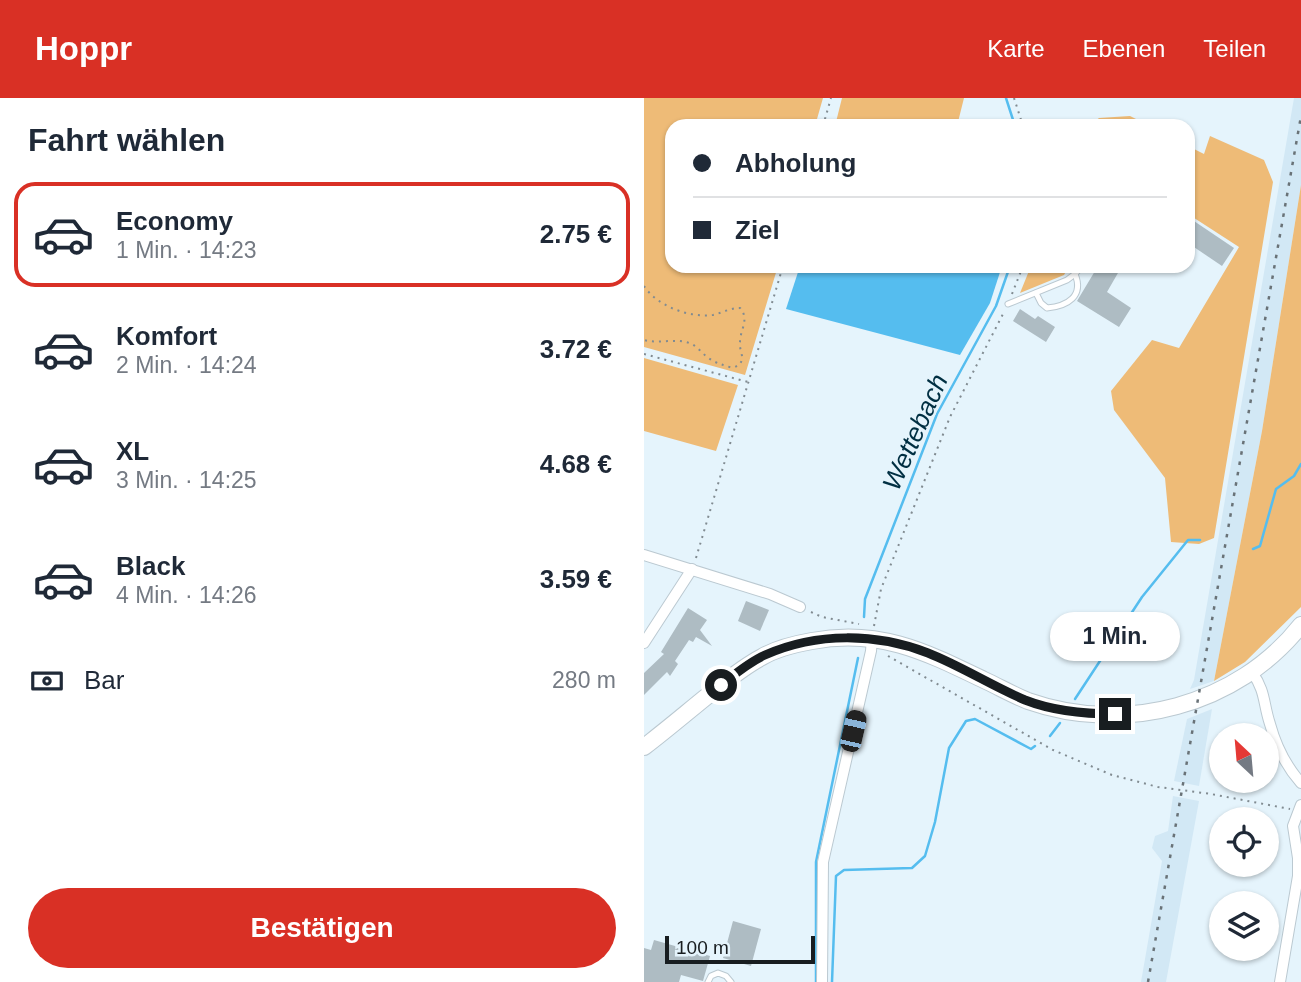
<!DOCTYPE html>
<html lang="de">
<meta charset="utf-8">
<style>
:root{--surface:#fff;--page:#f6f6f7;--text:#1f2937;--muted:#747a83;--line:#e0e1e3;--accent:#d93025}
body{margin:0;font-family:Helvetica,sans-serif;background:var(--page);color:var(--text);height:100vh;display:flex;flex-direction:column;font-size:26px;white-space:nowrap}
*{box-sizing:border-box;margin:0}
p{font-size:23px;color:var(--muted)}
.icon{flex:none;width:38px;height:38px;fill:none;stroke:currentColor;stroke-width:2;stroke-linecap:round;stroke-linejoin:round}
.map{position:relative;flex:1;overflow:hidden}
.details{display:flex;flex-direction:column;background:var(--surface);width:644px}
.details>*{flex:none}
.top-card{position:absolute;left:21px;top:21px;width:530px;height:154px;border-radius:21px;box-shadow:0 2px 5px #0004;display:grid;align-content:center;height:154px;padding:0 28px;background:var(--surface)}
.needle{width:46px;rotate:334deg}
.fabs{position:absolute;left:565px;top:625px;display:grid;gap:14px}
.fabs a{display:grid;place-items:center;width:70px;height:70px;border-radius:50%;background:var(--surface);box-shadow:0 2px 5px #0004;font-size:35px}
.scale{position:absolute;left:21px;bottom:18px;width:150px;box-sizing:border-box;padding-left:7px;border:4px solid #181d20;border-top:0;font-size:19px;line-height:24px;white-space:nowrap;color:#181d20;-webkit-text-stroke:5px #e5f4fc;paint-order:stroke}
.end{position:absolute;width:32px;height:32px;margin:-16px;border:9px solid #181d20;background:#fff;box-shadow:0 0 0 4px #fff}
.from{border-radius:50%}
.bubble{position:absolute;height:49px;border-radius:24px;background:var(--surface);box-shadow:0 2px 5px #0004;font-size:23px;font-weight:800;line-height:49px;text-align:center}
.car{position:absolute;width:21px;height:42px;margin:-21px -10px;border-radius:9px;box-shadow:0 0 5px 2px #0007;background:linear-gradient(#222 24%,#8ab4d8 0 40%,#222 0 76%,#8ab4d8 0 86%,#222 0)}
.top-card b{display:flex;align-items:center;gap:24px;height:66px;font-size:26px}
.top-card b+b{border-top:2px solid var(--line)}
.top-card i{width:18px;height:18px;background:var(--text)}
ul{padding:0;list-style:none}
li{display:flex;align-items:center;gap:21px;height:105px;margin:0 14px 10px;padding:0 14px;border:4px solid transparent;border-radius:21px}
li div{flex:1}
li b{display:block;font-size:26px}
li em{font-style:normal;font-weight:800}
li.on{border-color:var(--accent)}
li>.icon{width:63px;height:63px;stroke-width:1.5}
h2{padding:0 28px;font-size:32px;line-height:84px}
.pay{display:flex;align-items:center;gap:18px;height:77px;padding:0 28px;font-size:26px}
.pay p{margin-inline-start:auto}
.primary-button{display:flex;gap:14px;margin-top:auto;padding:14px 28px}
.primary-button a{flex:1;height:80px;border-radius:42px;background:var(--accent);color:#fff;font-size:28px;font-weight:800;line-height:80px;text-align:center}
header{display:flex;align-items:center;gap:42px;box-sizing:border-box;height:98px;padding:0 35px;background:var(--accent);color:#fff}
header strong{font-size:33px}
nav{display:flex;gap:38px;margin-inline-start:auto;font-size:24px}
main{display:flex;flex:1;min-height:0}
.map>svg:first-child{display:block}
.built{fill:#d2e8f5}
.green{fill:#eb7}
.water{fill:#55bdef}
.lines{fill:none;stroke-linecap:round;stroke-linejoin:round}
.stream{stroke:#55bdef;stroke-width:2.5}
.building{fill:#aebcc3}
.lane-casing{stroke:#bbc9d1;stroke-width:7}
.street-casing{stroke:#bbc9d1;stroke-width:12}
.secondary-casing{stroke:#bbc9d1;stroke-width:18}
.path{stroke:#818b91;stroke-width:2;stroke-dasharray:2 5;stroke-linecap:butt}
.lane{stroke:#fff;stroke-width:5}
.street{stroke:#fff;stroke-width:10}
.secondary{stroke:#fff;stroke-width:16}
.rail{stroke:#697277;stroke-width:2.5;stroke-dasharray:3.5 7;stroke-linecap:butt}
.route{stroke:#181d20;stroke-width:9}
.labels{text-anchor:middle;stroke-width:5;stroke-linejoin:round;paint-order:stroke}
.water-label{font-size:26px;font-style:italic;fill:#002f42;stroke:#e5f4fc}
</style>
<header>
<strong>Hoppr</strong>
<nav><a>Karte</a><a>Ebenen</a><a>Teilen</a></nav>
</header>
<main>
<section class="details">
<h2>Fahrt wählen</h2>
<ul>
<li class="on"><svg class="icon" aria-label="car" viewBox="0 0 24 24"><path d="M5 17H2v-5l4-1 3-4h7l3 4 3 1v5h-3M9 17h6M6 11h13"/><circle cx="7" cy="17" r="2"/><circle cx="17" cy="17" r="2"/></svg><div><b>Economy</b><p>1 Min. · 14:23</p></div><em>2.75 €</em></li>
<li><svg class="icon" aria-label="car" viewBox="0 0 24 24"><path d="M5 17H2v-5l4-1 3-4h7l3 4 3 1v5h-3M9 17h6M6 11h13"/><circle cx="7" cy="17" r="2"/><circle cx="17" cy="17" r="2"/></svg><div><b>Komfort</b><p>2 Min. · 14:24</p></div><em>3.72 €</em></li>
<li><svg class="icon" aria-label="car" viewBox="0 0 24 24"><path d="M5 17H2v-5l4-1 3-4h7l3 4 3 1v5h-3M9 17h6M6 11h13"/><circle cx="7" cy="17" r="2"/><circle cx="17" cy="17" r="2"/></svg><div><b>XL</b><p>3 Min. · 14:25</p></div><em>4.68 €</em></li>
<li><svg class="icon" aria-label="car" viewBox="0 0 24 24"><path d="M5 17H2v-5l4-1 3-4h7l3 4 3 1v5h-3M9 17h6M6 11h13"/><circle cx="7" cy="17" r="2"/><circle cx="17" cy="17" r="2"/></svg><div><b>Black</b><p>4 Min. · 14:26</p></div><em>3.59 €</em></li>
</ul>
<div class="pay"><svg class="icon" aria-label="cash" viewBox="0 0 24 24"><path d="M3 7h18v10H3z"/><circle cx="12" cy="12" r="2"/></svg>Bar<p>280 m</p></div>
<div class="primary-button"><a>Bestätigen</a></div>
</section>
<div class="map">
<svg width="657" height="884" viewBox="0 0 657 884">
<rect width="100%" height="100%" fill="#e5f4fc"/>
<g class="built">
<path d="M 650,0 L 657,0 L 657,87 L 618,333 L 570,583 L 546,591 L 550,582 Z"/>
<path d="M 568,611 L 555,688 L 530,683 L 543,621 Z"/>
<path d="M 529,698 L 555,703 L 522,884 L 497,884 L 518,763 L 508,750 L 511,738 L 524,733 Z"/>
</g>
<g class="green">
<path d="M 0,0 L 179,0 L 171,28 L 28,28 L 28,168 L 134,168 L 101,277 L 0,249 Z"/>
<path d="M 198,0 L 320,0 L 313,28 L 191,28 Z"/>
<path d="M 486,18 L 506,28 L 445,28 L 455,20 Z"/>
<path d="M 566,38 L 620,62 L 629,84 L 570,440 L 555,446 L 527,444 L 521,380 L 470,312 L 467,293 L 508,242 L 535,250 L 595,149 L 544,116 L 544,48 L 560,56 Z"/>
<path d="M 657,87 L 657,509 L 601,564 L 570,583 L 618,333 Z"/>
<path d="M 387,168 L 425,168 L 420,177 L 376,195 Z"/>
<path d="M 0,260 L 94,287 L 72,353 L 0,333 Z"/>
</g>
<path class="water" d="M 156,168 L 358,168 L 346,205 L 316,257 L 142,211 Z"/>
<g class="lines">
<g class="stream">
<path d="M 362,0 L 371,28"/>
<path d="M 609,451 L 616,448 L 632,391 L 650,378 L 657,366"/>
<path d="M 220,519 L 221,501 L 293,316 L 352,208 L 366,168"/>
<path d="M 431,601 L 498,499 L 544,442 L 556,442"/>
<path d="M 406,638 L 416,625"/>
<path d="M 172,884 L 172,764 L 214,560"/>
<path d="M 188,884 L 192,778 L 200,772 L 268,770 L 281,758 L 291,724 L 305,650 L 322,623 L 331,621 L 387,651 L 391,648"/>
</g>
</g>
<g class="building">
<path d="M 544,119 L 590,150 L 578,168 L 544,145 Z"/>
<path d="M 454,168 L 478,168 L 463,194 L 487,210 L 475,229 L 433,203 Z"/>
<path d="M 376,211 L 391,221 L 394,218 L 411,229 L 402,244 L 369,223 Z"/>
<path d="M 102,503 L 125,512 L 116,533 L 94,523 Z"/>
<path d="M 44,510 L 63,522 L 56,532 L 68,548 L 52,539 L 49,544 L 45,542 L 31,563 L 34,566 L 26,578 L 23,574 L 0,597 L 0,575 L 20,556 L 17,554 Z"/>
<path d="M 89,823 L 117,831 L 107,868 L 79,860 Z"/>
<path d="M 10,842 L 66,858 L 59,883 L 37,877 L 35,884 L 0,884 L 0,850 L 7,852 Z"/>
</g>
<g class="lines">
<defs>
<g id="lane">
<path d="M 392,195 L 397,205 L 403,210 C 424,208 440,198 431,176"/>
<path d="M 364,206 L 423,182 L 431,176 L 438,168"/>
<path d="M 64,884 L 67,878 L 74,875 L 82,878 L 87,884"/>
</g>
<g id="street">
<path d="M 0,457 L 126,496 L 156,509"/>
<path d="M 0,545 L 48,471"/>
<path d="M 608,574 C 622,594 619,605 626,626 C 632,648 642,668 657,685"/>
<path d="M 178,884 L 179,764 L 227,553 L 228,540"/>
<path d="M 636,884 L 654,778 L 654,760 L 649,728 L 657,707"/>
</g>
<path id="secondary" d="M 0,649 C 21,633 41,616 62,599 C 80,585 97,570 118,559 C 133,550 151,546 168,543 C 235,530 282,554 340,582 C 355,589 369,597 384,603 C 481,637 593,608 657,527"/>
</defs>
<use href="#lane" class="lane-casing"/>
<use href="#street" class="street-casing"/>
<use href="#secondary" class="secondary-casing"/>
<g class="path">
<path d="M 370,0 L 379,28"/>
<path d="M 179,28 L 187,0"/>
<path d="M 0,188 C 13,208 45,220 69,217 C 78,215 86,210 96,210 C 106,221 96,232 96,244 C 95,250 99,257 98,262 C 96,267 93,268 89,270 C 79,267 71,265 63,259 C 57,254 52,247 45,245 C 31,240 15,246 0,242"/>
<path d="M 368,196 L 379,168"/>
<path d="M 0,256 L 104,284"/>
<path d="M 52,460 L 139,168"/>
<path d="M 167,514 L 178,519 L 215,526"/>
<path d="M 230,528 L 237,491 L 306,319 L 360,214"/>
<path d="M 244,558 L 409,652 L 468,677 L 514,689 L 567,696 L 646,711"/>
</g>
<use href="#lane" class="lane"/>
<use href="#street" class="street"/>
<use href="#secondary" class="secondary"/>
<path class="rail" d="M 504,884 L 657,18"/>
</g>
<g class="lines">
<path class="route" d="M 77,587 C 91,576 105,564 121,557 C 173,534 232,535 284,555 C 317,568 348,588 381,602 C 409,613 441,616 471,616"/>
</g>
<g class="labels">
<g class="water-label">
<text transform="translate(271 334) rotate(-66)" y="9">Wettebach</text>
</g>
</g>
</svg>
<div class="fabs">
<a><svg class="needle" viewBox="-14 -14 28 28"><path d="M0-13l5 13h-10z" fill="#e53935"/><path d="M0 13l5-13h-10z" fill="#747a83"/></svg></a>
<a><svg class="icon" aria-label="locate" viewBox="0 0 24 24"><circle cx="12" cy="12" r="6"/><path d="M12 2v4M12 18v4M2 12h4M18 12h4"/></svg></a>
<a><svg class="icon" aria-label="layers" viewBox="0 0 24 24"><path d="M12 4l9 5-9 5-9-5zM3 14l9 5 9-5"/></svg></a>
</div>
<div class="scale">100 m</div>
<i class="end from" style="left:77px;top:587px"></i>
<i class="end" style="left:471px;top:616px"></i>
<div class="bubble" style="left:406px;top:514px;width:130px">1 Min.</div>
<i class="car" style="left:209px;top:633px;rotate:13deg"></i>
<div class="top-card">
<b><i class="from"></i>Abholung</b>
<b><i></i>Ziel</b>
</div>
</div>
</main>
